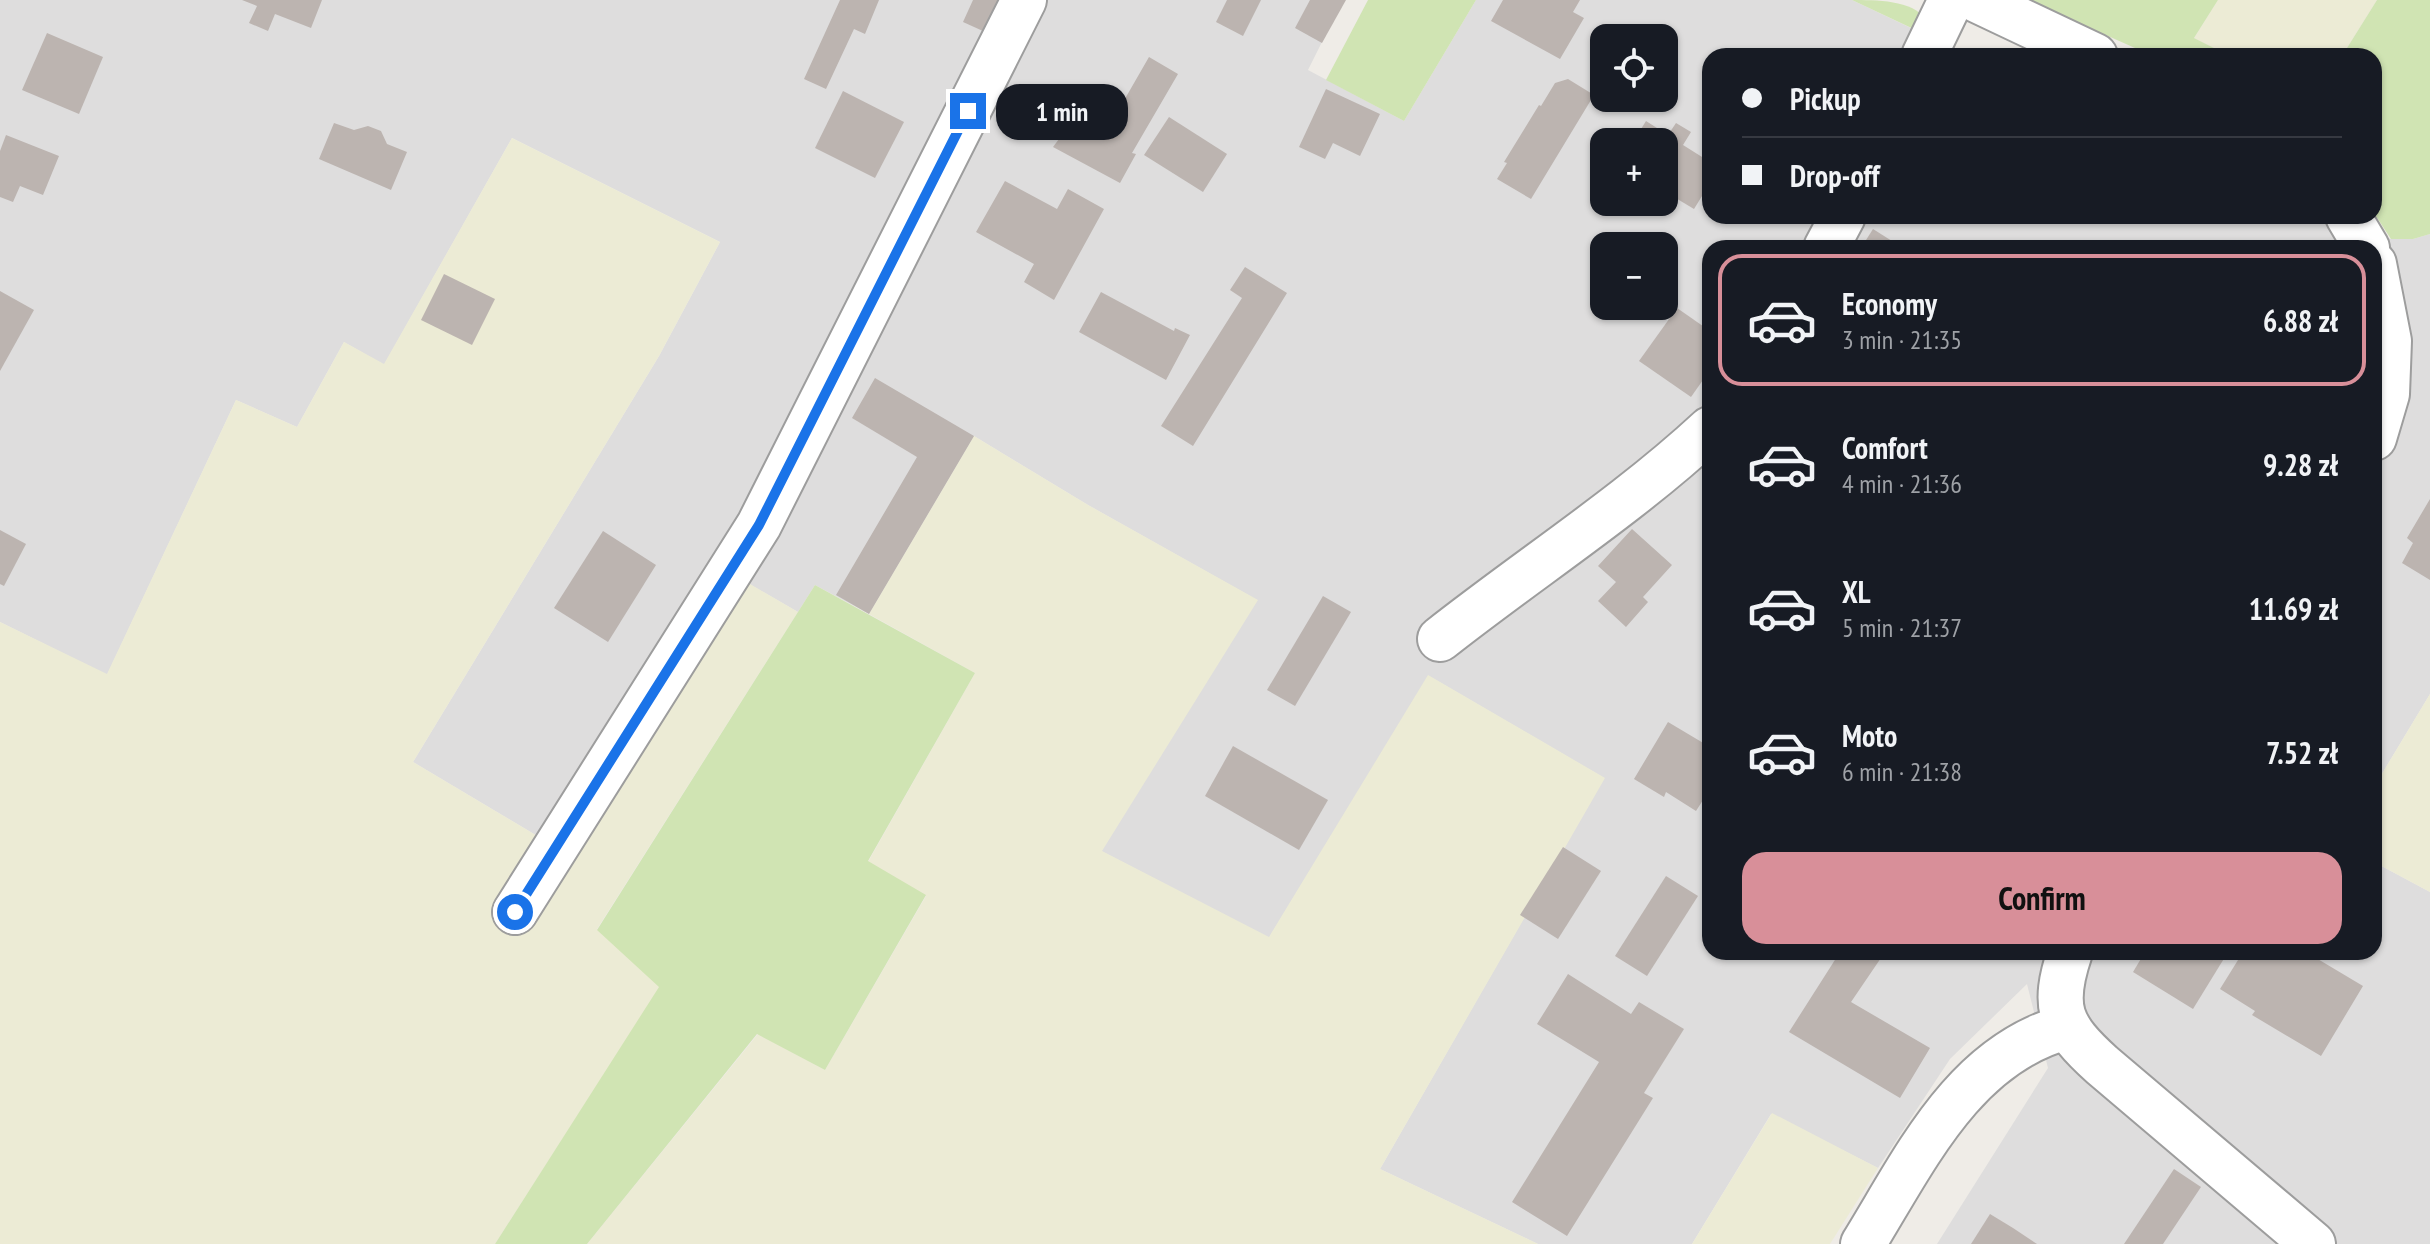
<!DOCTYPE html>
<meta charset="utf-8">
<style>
:root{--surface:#171b24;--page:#20242c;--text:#f1f3f6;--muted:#9ea1a6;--line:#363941;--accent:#d88f99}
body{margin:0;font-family:"PT Sans Narrow",sans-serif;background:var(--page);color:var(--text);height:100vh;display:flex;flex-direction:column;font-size:30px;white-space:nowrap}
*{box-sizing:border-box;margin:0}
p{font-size:26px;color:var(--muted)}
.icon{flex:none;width:44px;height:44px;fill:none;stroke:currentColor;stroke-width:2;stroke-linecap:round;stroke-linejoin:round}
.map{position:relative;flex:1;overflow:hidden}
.sheet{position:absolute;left:1702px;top:240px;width:680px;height:720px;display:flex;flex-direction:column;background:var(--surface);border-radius:24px;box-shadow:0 2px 6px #0004}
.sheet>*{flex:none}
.top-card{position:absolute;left:1702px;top:48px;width:680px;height:176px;border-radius:24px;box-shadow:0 2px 6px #0004;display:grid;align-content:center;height:176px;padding:0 40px;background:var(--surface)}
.controls{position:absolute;left:1590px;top:24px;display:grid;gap:16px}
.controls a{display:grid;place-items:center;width:88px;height:88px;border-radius:16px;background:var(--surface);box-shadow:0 2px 6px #0004;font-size:40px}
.end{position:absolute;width:36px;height:36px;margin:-18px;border:10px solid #1a73e8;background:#fff;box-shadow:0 0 0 4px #fff}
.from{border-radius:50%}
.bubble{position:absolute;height:56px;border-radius:24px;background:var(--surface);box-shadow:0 2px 6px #0004;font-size:26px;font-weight:700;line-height:56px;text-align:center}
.top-card b{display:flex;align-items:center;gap:28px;height:76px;font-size:30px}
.top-card b+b{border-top:2px solid var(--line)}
.top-card i{width:20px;height:20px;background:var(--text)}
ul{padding:14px 0 0;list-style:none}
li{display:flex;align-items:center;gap:24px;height:132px;margin:0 16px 12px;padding:0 24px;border:4px solid transparent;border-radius:24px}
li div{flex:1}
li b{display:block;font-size:30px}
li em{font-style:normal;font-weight:700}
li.on{border-color:var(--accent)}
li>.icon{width:72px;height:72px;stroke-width:1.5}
.primary-button{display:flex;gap:16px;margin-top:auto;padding:16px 40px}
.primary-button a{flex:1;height:92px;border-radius:24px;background:var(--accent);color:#111;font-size:32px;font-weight:700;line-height:92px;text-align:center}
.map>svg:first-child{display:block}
.residential{fill:#dedddd;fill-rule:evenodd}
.farmland{fill:#ecebd5}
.grass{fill:#d0e4b3}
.building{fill:#bcb4b0}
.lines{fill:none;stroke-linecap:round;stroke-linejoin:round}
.minor-casing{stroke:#9d9d9d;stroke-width:48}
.minor{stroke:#fff;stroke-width:44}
.route{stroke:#1a73e8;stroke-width:10}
</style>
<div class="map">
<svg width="2430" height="1244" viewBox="0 0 2430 1244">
<rect width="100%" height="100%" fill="#efece7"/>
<path class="residential" d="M 0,0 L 1343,0 L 1308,70 L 1404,121 L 1476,0 L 1852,0 L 1970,56 L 1710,56 L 1710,216 L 2325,216 L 2391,239 L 2413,239 L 2430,234 L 2430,694 L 2374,787 L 2374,248 L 1710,248 L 1710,952 L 2374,952 L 2374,862 L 2430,892 L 2430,1244 L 1937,1244 L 2048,1068 L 2027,984 L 1950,1059 L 1878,1168 L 1771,1114 L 1692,1244 L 1538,1244 L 1380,1169 L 1604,778 L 1429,676 L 1269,938 L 1101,851 L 1257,600 L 1088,505 L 974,436 L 869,614 L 815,585 L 798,612 L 720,567 L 549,843 L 413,762 L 659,356 L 720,242 L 512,138 L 384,365 L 344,342 L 297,427 L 236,400 L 107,675 L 0,622 ZM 1604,38 L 1664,38 L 1664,98 L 1604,98 ZM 1604,142 L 1664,142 L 1664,202 L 1604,202 ZM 1604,246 L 1664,246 L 1664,306 L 1604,306 Z"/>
<g class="farmland">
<path d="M 2218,0 L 2377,0 L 2342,56 L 2230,56 L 2194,38 Z"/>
<path d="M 512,138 L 720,242 L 659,356 L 413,762 L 549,843 L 719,566 L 798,612 L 597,929 L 660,987 L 495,1244 L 0,1244 L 0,622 L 107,674 L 236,400 L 297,427 L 344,342 L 384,364 Z"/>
<path d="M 974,436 L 1088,505 L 1258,600 L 1102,851 L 1269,937 L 1428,675 L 1605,778 L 1380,1169 L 1538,1244 L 587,1244 L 758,1034 L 825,1070 L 926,896 L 868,862 L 975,673 L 869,614 Z"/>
<path d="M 2430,694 L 2430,892 L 2374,862 L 2374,787 Z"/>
<path d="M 1772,1113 L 1878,1168 L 1830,1244 L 1692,1244 Z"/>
</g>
<g class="grass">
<path d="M 1368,0 L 1476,0 L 1404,121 L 1326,80 Z"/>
<path d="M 1852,0 C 1876,0 1913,0 1925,19 L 1920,32 Z"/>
<path d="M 2027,0 L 2218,0 L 2194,38 L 2230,56 L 2153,56 Z"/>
<path d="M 2377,0 L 2430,0 L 2430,234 L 2413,239 L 2391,239 L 2374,213 L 2374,56 L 2342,56 Z"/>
<path d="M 815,585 L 975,673 L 868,861 L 926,895 L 825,1070 L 757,1034 L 587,1244 L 495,1244 L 659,987 L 597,930 Z"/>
</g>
<g class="building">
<path d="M 242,0 L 322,0 L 311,28 L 275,14 L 268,31 L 249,23 L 257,6 Z"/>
<path d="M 840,0 L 879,0 L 865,34 L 854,29 L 826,89 L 804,79 Z"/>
<path d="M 973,0 L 1012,0 L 994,36 L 963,22 Z"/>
<path d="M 1227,0 L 1261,0 L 1243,36 L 1216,22 Z"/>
<path d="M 1310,0 L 1346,0 L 1322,43 L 1295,28 Z"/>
<path d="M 1503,0 L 1580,0 L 1573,12 L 1584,18 L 1560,59 L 1491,21 Z"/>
<path d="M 47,33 L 103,57 L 79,114 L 22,90 Z"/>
<path d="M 1149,57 L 1178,74 L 1132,153 L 1136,154 L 1120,183 L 1053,147 L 1083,107 L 1111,123 Z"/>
<path d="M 1568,79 L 1594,95 L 1531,199 L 1497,179 L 1507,163 L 1504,162 L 1539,105 L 1541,106 L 1555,83 Z"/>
<path d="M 1326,89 L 1380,114 L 1360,156 L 1333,143 L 1325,159 L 1299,147 Z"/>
<path d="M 843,91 L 904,122 L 875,178 L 815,148 Z"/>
<path d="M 1169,117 L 1227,154 L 1203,192 L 1144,155 Z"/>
<path d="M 1646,121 L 1668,135 L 1676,123 L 1691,132 L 1683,145 L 1710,162 L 1710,183 L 1694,209 L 1664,191 L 1664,142 L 1633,142 Z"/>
<path d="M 334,123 L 354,130 L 368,126 L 381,131 L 387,144 L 407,152 L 391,190 L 319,159 Z"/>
<path d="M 6,135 L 59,156 L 43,195 L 20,186 L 13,202 L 0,197 L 0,151 Z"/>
<path d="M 1005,181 L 1057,209 L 1068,189 L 1104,209 L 1054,300 L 1024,282 L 1034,264 L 976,232 Z"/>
<path d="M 1873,229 L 1903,248 L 1861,248 Z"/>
<path d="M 1245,267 L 1287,293 L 1193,446 L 1161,426 L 1242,298 L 1230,290 Z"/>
<path d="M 444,274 L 495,299 L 472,345 L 421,320 Z"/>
<path d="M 0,291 L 34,310 L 0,371 Z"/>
<path d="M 1101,292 L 1174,331 L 1175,328 L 1190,335 L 1166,380 L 1079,332 Z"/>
<path d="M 1677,308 L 1710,331 L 1710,370 L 1691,397 L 1639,361 Z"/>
<path d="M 875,378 L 974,436 L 869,614 L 836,595 L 917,457 L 852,418 Z"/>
<path d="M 2430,499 L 2430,580 L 2402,563 L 2413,543 L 2407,538 Z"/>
<path d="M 1632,529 L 1672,565 L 1643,597 L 1648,602 L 1626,627 L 1598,601 L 1616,582 L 1598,566 Z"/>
<path d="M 0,530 L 26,544 L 4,586 L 0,584 Z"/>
<path d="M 603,531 L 656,565 L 608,642 L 554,608 Z"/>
<path d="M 1323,596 L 1351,612 L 1295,706 L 1267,690 Z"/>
<path d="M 1668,722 L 1710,747 L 1710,789 L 1696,811 L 1666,792 L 1664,797 L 1634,779 Z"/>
<path d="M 1233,746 L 1328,800 L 1299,850 L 1205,796 Z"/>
<path d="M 1563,847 L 1601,871 L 1558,939 L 1520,915 Z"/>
<path d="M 1666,876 L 1698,896 L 1647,976 L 1615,956 Z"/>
<path d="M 1840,952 L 1885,952 L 1851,1002 L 1930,1048 L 1900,1098 L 1789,1032 Z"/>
<path d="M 2145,952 L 2228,952 L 2193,1009 L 2133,972 Z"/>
<path d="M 2243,952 L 2281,952 L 2287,956 L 2290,952 L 2306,952 L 2363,986 L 2321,1056 L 2252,1015 L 2255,1011 L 2220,989 Z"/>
<path d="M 1568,974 L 1631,1014 L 1639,1002 L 1684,1029 L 1644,1093 L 1653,1098 L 1567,1236 L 1512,1202 L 1599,1062 L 1537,1024 Z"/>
<path d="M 2174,1169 L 2201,1187 L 2163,1244 L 2124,1244 Z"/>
<path d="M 1990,1214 L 2013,1228 L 2037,1244 L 1971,1244 Z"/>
</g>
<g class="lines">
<defs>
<g id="minor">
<path d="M 1977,0 L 2095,56"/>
<path d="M 1924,56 L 1951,0"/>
<path d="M 2348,216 L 2367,248"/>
<path d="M 1826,248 L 1843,216"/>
<path d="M 2374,264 L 2389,341 L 2387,394 L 2374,438"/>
<path d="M 1440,639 C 1530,568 1627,506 1710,429"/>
<path d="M 515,912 L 759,525 L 1024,0"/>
<path d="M 2070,952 C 2051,1008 2060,1027 2102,1065 L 2313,1244"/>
<path d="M 1863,1244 C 1915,1160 1963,1055 2066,1027"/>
</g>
</defs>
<use href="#minor" class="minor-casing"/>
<use href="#minor" class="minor"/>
</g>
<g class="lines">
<path class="route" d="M 515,912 L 759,525 L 968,111"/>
</g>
</svg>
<div class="controls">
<a><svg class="icon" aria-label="locate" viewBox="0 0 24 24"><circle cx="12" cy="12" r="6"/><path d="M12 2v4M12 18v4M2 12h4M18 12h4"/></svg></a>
<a>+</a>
<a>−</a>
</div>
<i class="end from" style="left:515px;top:912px"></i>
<i class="end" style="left:968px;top:111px"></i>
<div class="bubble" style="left:996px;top:84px;width:132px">1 min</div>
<div class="top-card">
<b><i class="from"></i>Pickup</b>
<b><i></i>Drop-off</b>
</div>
<section class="sheet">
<ul>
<li class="on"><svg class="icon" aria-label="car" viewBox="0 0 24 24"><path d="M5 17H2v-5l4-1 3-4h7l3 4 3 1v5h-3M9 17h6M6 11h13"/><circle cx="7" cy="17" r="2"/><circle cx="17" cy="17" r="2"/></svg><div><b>Economy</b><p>3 min · 21:35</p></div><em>6.88 zł</em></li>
<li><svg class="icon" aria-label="car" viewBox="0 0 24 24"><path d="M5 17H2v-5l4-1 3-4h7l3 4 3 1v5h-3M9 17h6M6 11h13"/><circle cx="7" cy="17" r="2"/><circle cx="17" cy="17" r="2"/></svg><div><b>Comfort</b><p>4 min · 21:36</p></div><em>9.28 zł</em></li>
<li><svg class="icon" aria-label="car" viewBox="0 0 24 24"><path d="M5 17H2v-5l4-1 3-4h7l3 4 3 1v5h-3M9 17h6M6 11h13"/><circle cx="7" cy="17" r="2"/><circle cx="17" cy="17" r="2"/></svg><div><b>XL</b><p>5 min · 21:37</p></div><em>11.69 zł</em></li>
<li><svg class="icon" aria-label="car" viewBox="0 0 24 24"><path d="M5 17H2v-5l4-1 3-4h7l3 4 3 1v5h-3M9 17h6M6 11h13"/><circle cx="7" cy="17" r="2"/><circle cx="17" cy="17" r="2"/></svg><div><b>Moto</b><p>6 min · 21:38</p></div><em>7.52 zł</em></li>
</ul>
<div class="primary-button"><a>Confirm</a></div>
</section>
</div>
